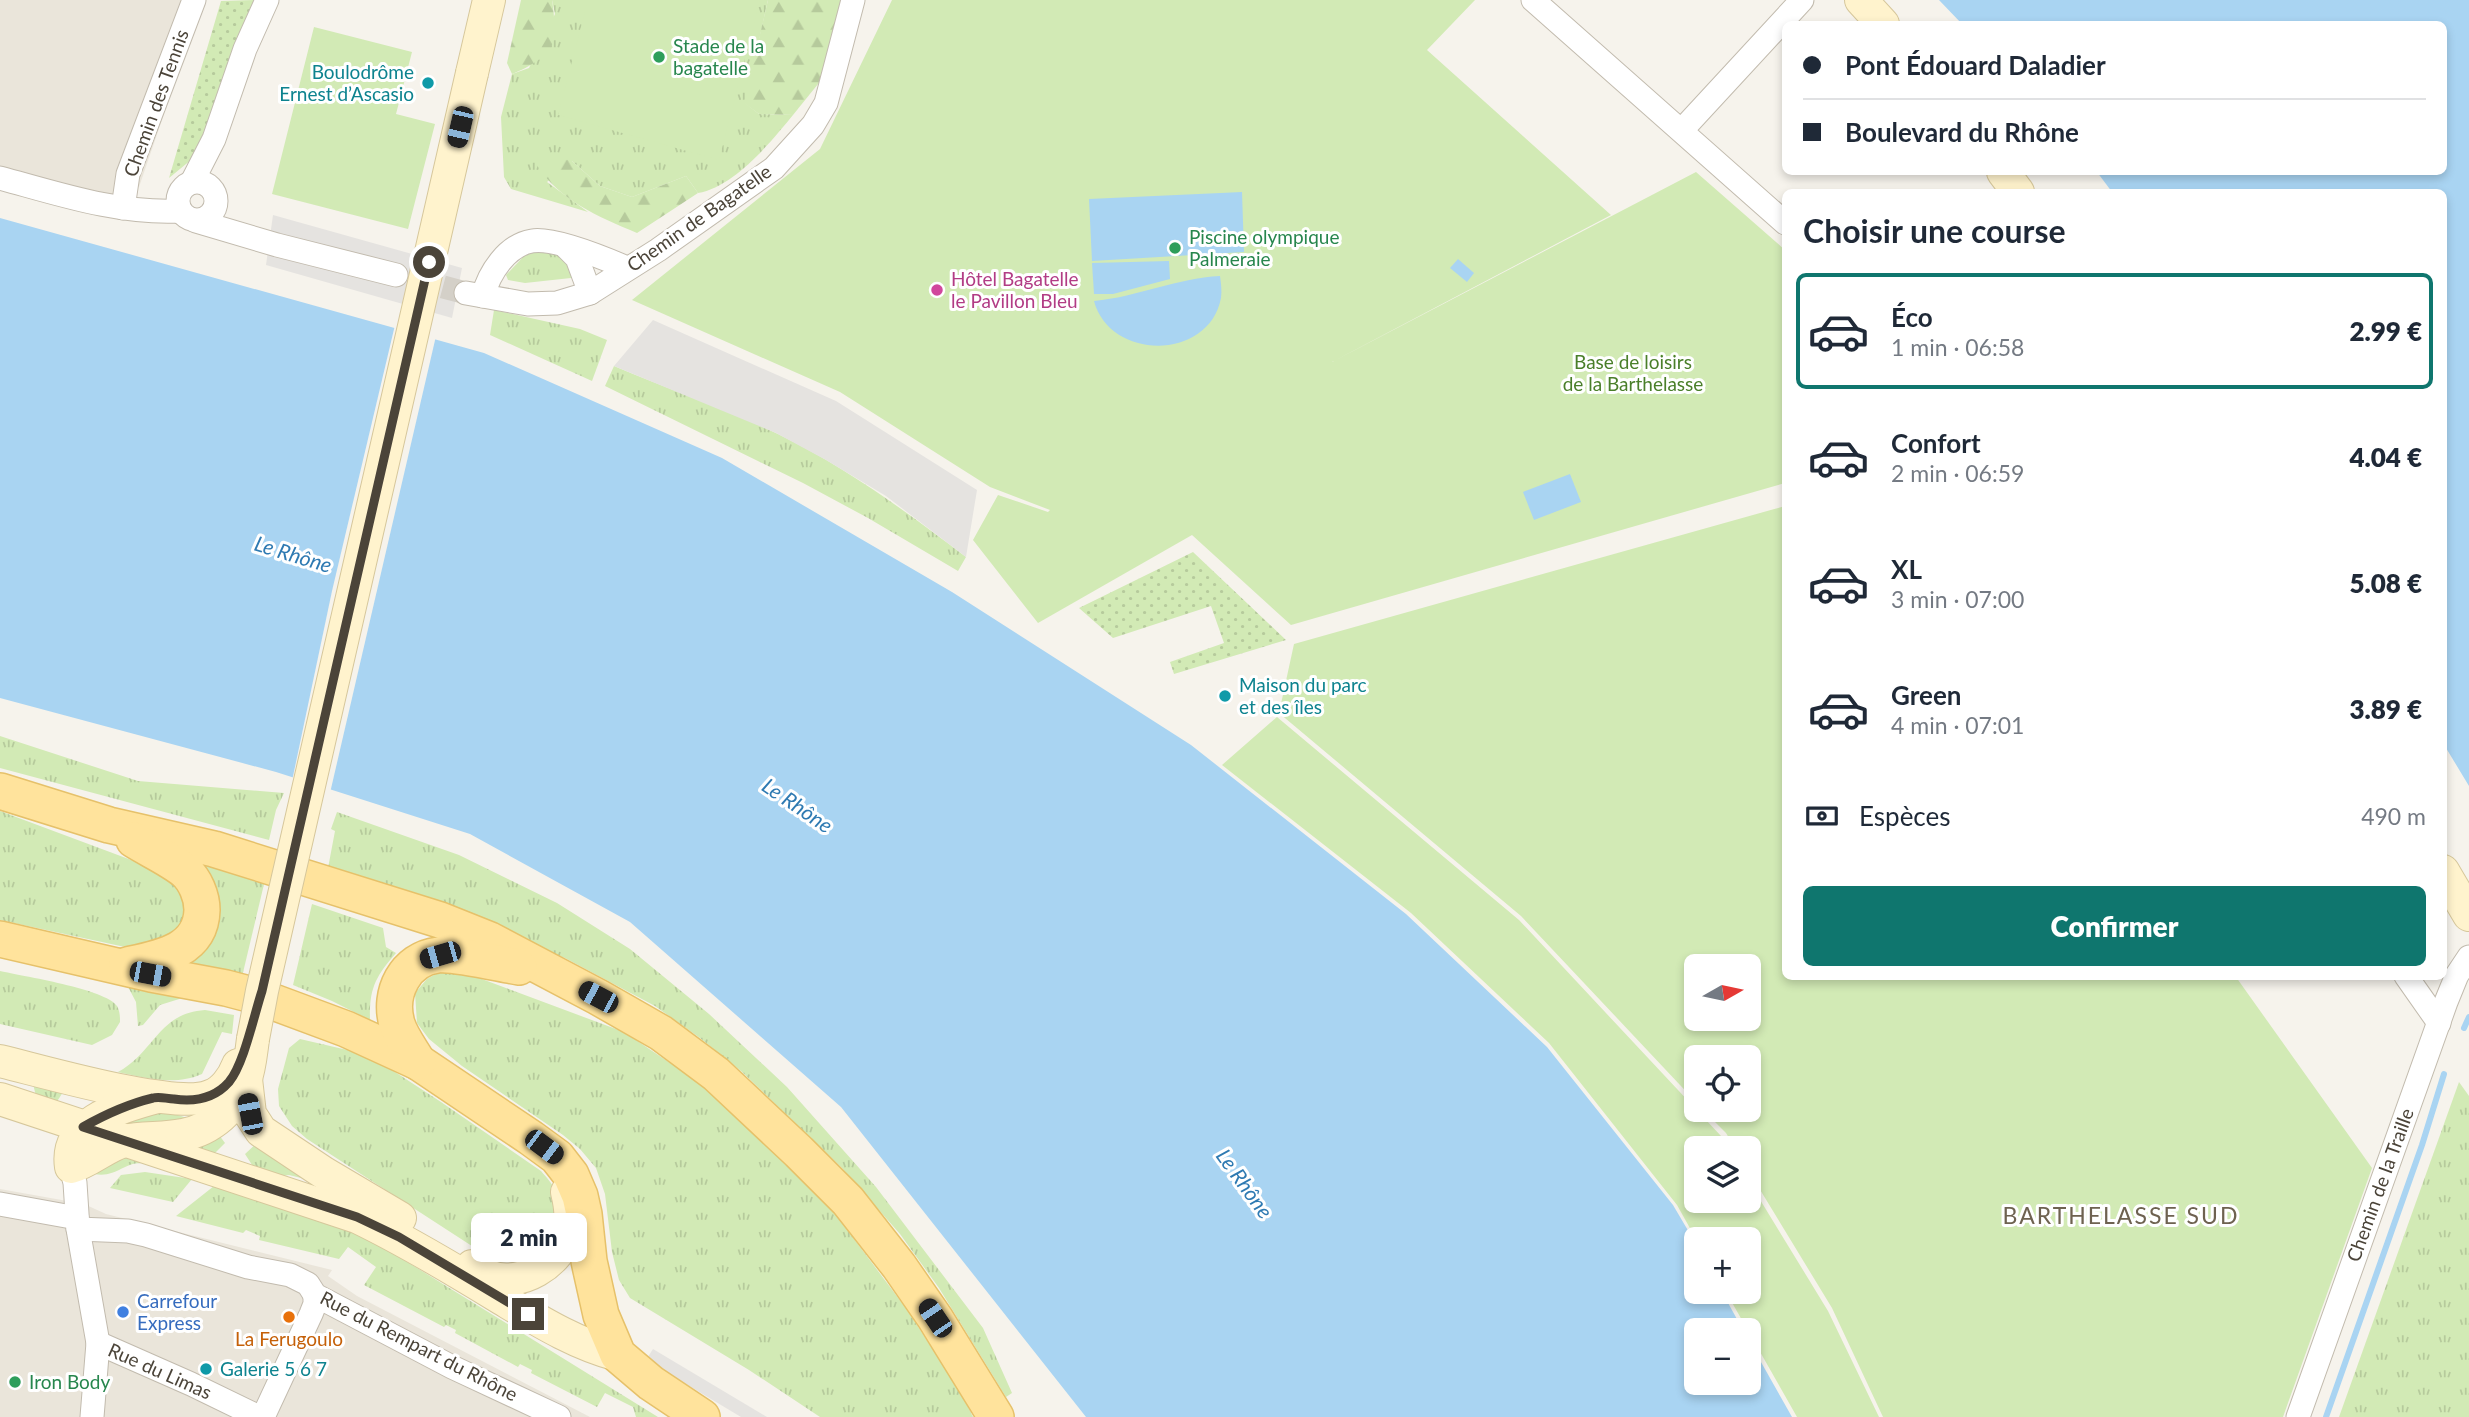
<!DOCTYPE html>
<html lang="fr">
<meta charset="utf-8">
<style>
:root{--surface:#fff;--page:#f6f6f7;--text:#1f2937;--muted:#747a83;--line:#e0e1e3;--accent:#0f766e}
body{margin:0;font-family:Lato,sans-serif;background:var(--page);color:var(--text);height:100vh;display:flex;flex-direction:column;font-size:26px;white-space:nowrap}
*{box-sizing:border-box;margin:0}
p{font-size:23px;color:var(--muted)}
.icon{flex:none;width:38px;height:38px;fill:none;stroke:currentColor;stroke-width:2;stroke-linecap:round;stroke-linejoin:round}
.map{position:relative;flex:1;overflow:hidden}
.details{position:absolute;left:1782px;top:189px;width:665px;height:791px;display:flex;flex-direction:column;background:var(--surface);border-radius:10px;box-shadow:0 4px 10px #0003}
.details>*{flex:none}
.hud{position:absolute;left:1782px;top:21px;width:665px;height:154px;border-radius:10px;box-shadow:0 4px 10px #0003;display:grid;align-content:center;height:154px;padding:0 21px;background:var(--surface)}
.needle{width:46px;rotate:81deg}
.tools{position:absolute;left:1684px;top:954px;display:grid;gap:14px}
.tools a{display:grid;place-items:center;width:77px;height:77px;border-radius:10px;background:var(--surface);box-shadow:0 4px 10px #0003;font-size:35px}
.end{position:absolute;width:32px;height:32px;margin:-16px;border:9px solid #4b4439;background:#fff;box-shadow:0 0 0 4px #fff}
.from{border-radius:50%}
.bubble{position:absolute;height:49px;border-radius:10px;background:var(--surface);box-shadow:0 4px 10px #0003;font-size:23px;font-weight:800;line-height:49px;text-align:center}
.car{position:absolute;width:21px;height:42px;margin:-21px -10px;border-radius:9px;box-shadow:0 0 5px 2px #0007;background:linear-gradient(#222 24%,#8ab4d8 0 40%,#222 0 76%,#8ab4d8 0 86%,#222 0)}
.hud b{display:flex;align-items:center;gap:24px;height:66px;font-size:26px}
.hud b+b{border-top:2px solid var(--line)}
.hud i{width:18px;height:18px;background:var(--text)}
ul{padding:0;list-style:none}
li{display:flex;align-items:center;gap:21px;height:116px;margin:0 14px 10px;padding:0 7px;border:4px solid transparent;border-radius:10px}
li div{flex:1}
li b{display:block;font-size:26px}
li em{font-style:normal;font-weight:800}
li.current{border-color:var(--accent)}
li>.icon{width:63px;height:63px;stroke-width:1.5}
h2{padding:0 21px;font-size:32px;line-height:84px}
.pay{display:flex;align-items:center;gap:18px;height:77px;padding:0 21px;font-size:26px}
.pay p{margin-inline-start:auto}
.action{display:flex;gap:14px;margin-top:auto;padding:14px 21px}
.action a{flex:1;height:80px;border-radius:10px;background:var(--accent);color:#fff;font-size:28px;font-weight:800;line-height:80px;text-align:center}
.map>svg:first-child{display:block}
.residential{fill:#eae5da}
.grass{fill:url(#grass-tufts)}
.forest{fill:url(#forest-firs)}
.park{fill:#d2eab5;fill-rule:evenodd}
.garden{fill:url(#garden-dots)}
.parking{fill:#e5e3e0}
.water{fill:#a9d4f2}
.pier{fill:#f6f3ec}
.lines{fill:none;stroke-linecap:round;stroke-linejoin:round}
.stream{stroke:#a9d4f2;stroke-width:6}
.street-tunnel{stroke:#d4d0c8;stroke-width:23;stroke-dasharray:23 11;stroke-linecap:butt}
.street-casing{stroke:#c2bbae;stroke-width:25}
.secondary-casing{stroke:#d6c79b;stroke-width:34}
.primary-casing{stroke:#e6c16a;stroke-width:38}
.street{stroke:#fff;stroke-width:23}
.secondary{stroke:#fff3cd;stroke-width:32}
.primary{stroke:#ffe39c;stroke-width:35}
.secondary-bridge-casing{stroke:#d6c79b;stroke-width:34;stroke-linecap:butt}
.secondary-bridge{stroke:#fff3cd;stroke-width:32}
.route{stroke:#4b4439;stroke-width:9}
.leisure-dot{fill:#2e9e5b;stroke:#fff;stroke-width:2.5}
.culture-dot{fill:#0f9aa8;stroke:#fff;stroke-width:2.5}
.hotel-dot{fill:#d1479c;stroke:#fff;stroke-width:2.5}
.shop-dot{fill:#3f7fe0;stroke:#fff;stroke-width:2.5}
.food-dot{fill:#e8710a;stroke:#fff;stroke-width:2.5}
.labels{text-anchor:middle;stroke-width:6;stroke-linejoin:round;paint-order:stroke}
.leisure-label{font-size:19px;fill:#27864d;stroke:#fff;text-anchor:start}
.culture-label{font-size:19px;fill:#0d838f;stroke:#fff;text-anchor:start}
.street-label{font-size:19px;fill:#4b4439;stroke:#fff}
.hotel-label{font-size:19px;fill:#b23c85;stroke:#fff;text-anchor:start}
.park-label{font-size:19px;fill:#4a7f2a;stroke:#fff}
.shop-label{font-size:19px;fill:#366cbe;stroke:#fff;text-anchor:start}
.food-label{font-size:19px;fill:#c56008;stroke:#fff}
.water-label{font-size:21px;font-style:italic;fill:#2e7ab2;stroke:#fff}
.quarter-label{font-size:23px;letter-spacing:2px;fill:#6e6250;stroke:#fff}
</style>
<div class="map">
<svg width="2469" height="1417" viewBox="0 0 2469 1417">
<defs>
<pattern id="grass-tufts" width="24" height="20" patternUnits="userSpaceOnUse" patternTransform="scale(1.75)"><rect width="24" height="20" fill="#d2eab5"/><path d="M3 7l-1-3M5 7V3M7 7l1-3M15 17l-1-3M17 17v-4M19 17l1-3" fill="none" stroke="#b6ca9c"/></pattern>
<pattern id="forest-firs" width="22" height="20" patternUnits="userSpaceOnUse" patternTransform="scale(1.75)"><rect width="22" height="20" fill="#d2eab5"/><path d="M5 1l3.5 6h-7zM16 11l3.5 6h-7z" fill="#b6ca9c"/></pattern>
<pattern id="garden-dots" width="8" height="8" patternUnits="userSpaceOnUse" patternTransform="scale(1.75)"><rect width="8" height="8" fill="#d2eab5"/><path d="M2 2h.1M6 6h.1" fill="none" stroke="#b6ca9c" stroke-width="1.8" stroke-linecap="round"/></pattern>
</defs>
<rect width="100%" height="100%" fill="#f6f3ec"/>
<g class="residential">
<path d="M 0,0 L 203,0 L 139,187 L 108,195 L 0,168 Z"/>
<path d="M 0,1189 L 84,1204 L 106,1214 L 332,1270 L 328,1276 L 357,1296 L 590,1417 L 0,1417 Z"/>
</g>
<g class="grass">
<path d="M 552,0 L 768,0 L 745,103 L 759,114 L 793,115 C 771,142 734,187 698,193 L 686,176 L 632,197 L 600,186 L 572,161 L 547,182 L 588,212 L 511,189 L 504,177 L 501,117 L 512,74 L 529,68 L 555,14 Z"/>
<path d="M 538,250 L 566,255 L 574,270 L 571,278 L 525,283 L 508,280 L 506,275 L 524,256 Z"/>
<path d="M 494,310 L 580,329 L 607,340 L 592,381 L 490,335 Z"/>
<path d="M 614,366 C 668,389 725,408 778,434 C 847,468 904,510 966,557 L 958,571 L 868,518 L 803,483 L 605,386 Z"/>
<path d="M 0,736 L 138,781 L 284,793 L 276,810 L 269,840 L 0,768 Z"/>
<path d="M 0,811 L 142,864 L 185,891 L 188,925 L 148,948 L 125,947 L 0,920 Z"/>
<path d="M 337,812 L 459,855 L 557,903 L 630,949 L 709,1014 L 787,1087 L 876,1187 L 983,1328 L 1012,1393 L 1006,1397 L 939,1288 L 900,1234 L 842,1168 L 741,1071 L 700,1038 L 655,1006 L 565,958 L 328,868 L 335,831 L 331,829 Z"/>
<path d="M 208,863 L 265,880 L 241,981 L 182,966 L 204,868 Z"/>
<path d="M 312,904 L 383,928 L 386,947 L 396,953 C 376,976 369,988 370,1020 L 332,1001 L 293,985 Z"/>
<path d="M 0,971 C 22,976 106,989 117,1006 C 120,1011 120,1017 120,1022 L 112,1035 L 92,1045 L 0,1024 Z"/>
<path d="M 439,972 L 463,972 L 624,1032 L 676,1067 L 716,1097 L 788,1164 L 833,1211 L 908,1311 L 962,1395 L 973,1417 L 820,1417 L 749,1370 L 630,1298 L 619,1280 L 612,1252 L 605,1194 L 596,1168 L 580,1149 L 563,1135 L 462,1066 L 429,1039 L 417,1023 L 415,993 L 427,979 Z"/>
<path d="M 125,981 L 192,995 L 160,1005 L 143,1025 L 138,1026 L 136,1002 Z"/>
<path d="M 205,1010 L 234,1015 L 232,1034 L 222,1032 L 202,1074 C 175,1086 145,1078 118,1072 C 155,1052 158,1013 205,1010 Z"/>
<path d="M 300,1039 L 369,1055 L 441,1102 L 541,1171 C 547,1178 554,1185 556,1194 C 560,1214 557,1239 539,1251 C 527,1259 510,1261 495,1261 L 307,1139 L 292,1126 L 279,1106 L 278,1089 L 289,1048 Z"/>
<path d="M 2459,1082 L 2469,1096 L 2469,1417 L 2339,1417 Z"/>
<path d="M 33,1084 L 67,1086 L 56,1103 L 38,1104 Z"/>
<path d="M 158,1112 L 178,1115 L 196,1121 L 118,1129 L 125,1116 Z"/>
<path d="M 216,1131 L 225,1143 L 210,1158 L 190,1143 Z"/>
<path d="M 258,1142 L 313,1181 L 289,1175 L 275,1177 L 254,1168 L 245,1154 Z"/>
<path d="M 121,1153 L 193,1175 C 177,1171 159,1164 143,1163 C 123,1162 117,1178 94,1174 Z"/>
<path d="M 145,1172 L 192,1179 L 173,1202 L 110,1188 L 121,1175 Z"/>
<path d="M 214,1186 L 354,1232 L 396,1255 L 658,1417 L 636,1417 L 633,1407 L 605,1393 L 597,1407 L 531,1373 L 532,1370 L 520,1364 L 518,1367 L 455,1333 L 456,1330 L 446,1325 L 444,1327 L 364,1285 L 376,1267 L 348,1247 L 339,1259 L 259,1240 L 260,1236 L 246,1230 L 243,1233 L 176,1216 Z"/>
</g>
<g class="forest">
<path d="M 521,0 L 552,0 C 554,11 556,35 552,45 C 546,58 525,69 512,74 L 507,63 Z"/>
<path d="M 768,0 L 865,0 L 835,63 L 793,115 L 759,114 L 744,103 Z"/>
<path d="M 544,154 L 572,161 L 600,186 L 632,197 L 686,176 L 698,193 L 637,233 C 597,216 560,201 536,164 Z"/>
</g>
<g class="park">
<path d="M 588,0 L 760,0 L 719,160 L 558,115 Z"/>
<path d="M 892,0 L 1475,0 L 1427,50 L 1611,215 L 1332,362 L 1696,172 L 1785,250 L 1785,483 L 1291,625 L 1192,535 L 1038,623 L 973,540 L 998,495 L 1048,512 L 1050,510 L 990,487 L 840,392 L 632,300 L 820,149 Z"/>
<path d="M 314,27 L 412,52 L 396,114 L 435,124 L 408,229 L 272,194 Z"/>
<path d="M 1785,506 L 1785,976 L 2236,977 L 2372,1168 L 2283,1417 L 1883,1417 L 1832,1308 L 1748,1170 L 1748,1148 L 1735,1148 L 1726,1133 L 1703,1110 L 1748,1110 L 1748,1057 L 1696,1057 L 1696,1102 L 1521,916 L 1279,713 L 1294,644 ZM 1748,966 L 1748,1018 L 1696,1018 L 1696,966 Z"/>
<path d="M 1277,717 L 1519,920 L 1721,1136 L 1729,1148 L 1696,1148 L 1696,1200 L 1748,1200 L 1748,1180 L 1828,1311 L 1879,1417 L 1797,1417 L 1726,1292 L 1748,1292 L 1748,1239 L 1696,1239 L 1677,1205 L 1549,1043 L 1411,913 L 1222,765 Z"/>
</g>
<g class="garden">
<path d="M 254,0 L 220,85 L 197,155 L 169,178 L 221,1 Z"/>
<path d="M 1193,552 L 1286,640 L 1174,674 L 1170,662 L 1224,643 L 1211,606 L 1113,638 L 1079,608 Z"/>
</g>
<g class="parking">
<path d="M 273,215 L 462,268 L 452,318 L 266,265 Z"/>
<path d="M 653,320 L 836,401 L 977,490 L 966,557 L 886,496 L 826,460 L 776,433 L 614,366 Z"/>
<path d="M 653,1349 L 767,1417 L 741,1417 L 646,1360 Z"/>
</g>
<g class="water">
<path d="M 1939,0 L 2469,0 L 2469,786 L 2443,743 L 2443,192 L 2112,192 L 2097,172 L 2443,172 L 2443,24 L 1962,24 Z"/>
<path d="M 1242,192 L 1244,252 L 1092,261 L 1089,199 Z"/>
<path d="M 0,218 L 484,353 L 722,458 L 952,592 L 1191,745 L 1406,914 L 1547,1047 L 1673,1205 L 1696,1244 L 1696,1292 L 1722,1292 L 1743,1330 L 1696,1330 L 1696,1382 L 1748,1382 L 1748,1339 L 1792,1417 L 1086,1417 L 841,1107 L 630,922 L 470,834 L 276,772 L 0,698 Z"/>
<path d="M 1458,259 L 1474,273 L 1467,282 L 1450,268 Z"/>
<path d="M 1169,261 L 1170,279 L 1113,294 L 1094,294 L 1092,263 Z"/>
<path d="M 1220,276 C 1221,283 1222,291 1221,298 C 1209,361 1110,361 1094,301 C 1137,297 1177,278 1220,276 Z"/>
<path d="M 1570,474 L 1581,502 L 1534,520 L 1523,492 Z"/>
</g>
<path class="pier" d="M 395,325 L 436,336 L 330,793 L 292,781 L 332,591 Z"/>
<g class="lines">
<g class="stream">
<path d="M 2464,1028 L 2469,1017"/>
<path d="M 2326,1417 L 2422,1145 L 2444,1074"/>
</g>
<path class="street-tunnel" d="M 410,278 L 466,293"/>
<defs>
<g id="street">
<path d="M 1533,0 L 1785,223"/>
<path d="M 1682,130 L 1802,0"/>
<path d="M 0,178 C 59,194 118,214 180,211"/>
<circle cx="197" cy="201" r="19"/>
<path d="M 192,182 L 214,139 L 245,49 L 267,0"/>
<path d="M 123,208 L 128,174 L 194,0"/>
<path d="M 196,221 L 277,245 L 396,275"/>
<path d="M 566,247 L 577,258 L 590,293"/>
<path d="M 466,293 L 528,304 L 557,303 L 590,293 L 658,250 L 774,168 L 813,125 L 826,103 L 853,0"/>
<path d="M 483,296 C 489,273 507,245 532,241 C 554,237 606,259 627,268"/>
<path d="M 2406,976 L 2439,1023"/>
<path d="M 71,1167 L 75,1183 L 78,1229 L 98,1343 L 92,1417"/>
<path d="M 0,1204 L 77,1218"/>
<path d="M 78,1229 L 128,1231 L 146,1235 L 248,1267 L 290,1275 L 308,1284 L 315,1295 L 452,1367 L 559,1417"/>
<path d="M 98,1343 L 191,1384 L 259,1417"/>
<path d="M 263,1417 L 311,1314 L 315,1304 L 315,1295"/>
<path d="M 2298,1417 L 2446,1002 L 2457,975 L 2469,957"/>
</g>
<g id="secondary">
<path d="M 1861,0 L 1883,24"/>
<path d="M 472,73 L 489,0"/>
<path d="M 2003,172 L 2018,192"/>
<path d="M 2443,871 L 2469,915"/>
<path d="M 0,1061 C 42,1071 175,1110 210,1096 C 223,1092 233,1078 238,1065"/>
<path d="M 246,1079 L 250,1114 L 261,1131 L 324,1173 L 400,1218"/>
<path d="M 157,1097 C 123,1107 64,1120 71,1167 C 91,1161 106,1146 124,1141 C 143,1137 164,1139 183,1135 C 211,1130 236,1108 245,1081 C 250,1068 251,1053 253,1039"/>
<path d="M 0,1099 L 357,1217 C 407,1241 455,1270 502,1299 C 539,1321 576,1344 618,1355"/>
<path d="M 472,1266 C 477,1269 481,1273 486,1275 C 519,1290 561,1263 569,1230 C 572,1217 570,1204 567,1192"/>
</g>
<g id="primary">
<path d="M 0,791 L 109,825 L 214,849 L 440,920 L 490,940 L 598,997 L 661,1033 L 716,1074 L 799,1152 L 848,1201 L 899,1266 L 935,1318 L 996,1417"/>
<path d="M 0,939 L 151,974 L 226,988 L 260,997 L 346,1029 L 418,1062 L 531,1138 L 557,1157 L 571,1175 L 580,1196 L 584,1214 L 589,1261 L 601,1315 L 618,1355 L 651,1383 L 702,1417"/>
<path d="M 127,965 C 160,958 201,951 202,910 C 202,896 195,880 185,871 C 170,859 150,850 134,840"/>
<path d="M 418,1062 C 411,1050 401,1037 397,1024 C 388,993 405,959 438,955 C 455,953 500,964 519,967"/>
</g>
</defs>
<use href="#street" class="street-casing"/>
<use href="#secondary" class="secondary-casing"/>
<use href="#primary" class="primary-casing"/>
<use href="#street" class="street"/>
<use href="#secondary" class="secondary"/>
<use href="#primary" class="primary"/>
<defs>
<path id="secondary-bridge" d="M 253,1039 L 262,991 L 472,73"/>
</defs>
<use href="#secondary-bridge" class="secondary-bridge-casing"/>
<use href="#secondary-bridge" class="secondary-bridge"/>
</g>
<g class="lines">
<path class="route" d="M 429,262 L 262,991 C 254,1015 244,1064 229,1082 C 215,1098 195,1102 174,1099 C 167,1099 160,1096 153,1098 C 128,1104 106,1114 83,1127 L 357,1217 L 399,1237 L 528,1314"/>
</g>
<g class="leisure-dot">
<circle cx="659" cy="57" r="7"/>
<circle cx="1175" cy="248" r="7"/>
<circle cx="15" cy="1382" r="7"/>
</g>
<g class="culture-dot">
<circle cx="428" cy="83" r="7"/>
<circle cx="1225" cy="696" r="7"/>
<circle cx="206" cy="1369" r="7"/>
</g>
<circle class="hotel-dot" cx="937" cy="290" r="7"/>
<circle class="shop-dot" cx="123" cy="1312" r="7"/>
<circle class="food-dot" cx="289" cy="1317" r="7"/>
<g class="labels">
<g class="leisure-label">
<text x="673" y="53">Stade de la<tspan x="673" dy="22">bagatelle</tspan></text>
<text x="1189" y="244">Piscine olympique<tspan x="1189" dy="22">Palmeraie</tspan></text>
<text x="29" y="1389">Iron Body</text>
</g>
<g class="culture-label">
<text x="414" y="79" text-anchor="end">Boulodrôme<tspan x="414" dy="22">Ernest d’Ascasio</tspan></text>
<text x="1239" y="692">Maison du parc<tspan x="1239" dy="22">et des îles</tspan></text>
<text x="220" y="1376">Galerie 5 6 7</text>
</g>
<g class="street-label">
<text transform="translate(156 103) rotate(-70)" y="7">Chemin des Tennis</text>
<text transform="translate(699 218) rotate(-35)" y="7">Chemin de Bagatelle</text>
<text transform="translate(2380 1185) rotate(-70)" y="7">Chemin de la Traille</text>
<text transform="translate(419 1346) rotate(27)" y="7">Rue du Rempart du Rhône</text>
<text transform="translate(160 1371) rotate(24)" y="7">Rue du Limas</text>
</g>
<g class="hotel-label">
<text x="951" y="286">Hôtel Bagatelle<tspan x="951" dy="22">le Pavillon Bleu</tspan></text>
</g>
<g class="park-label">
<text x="1633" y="369">Base de loisirs<tspan x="1633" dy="22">de la Barthelasse</tspan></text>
</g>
<g class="shop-label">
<text x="137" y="1308">Carrefour<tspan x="137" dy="22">Express</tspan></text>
</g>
<g class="food-label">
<text x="289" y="1346">La Ferugoulo</text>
</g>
<g class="water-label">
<text transform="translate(293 555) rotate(17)" y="7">Le Rhône</text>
<text transform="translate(797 806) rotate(34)" y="7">Le Rhône</text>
<text transform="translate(1244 1184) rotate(54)" y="7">Le Rhône</text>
</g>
<g class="quarter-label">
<text x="2121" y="1224">BARTHELASSE SUD</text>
</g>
</g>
</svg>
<div class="tools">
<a><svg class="needle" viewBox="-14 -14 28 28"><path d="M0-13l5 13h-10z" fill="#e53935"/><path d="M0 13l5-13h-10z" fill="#747a83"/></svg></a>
<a><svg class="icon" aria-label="locate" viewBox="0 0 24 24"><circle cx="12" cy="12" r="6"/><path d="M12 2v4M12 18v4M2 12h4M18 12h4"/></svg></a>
<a><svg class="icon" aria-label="layers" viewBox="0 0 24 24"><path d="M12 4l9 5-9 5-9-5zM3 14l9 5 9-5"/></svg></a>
<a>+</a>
<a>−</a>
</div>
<i class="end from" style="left:429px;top:262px"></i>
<i class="end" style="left:528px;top:1314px"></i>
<div class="bubble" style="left:471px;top:1213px;width:116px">2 min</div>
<i class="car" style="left:460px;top:127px;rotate:193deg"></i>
<i class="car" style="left:440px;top:955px;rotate:254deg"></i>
<i class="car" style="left:150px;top:974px;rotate:101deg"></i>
<i class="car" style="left:598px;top:997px;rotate:298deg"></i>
<i class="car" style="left:250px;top:1114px;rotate:349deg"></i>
<i class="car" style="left:544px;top:1147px;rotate:127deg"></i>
<i class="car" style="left:935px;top:1318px;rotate:326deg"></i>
<div class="hud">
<b><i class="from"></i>Pont Édouard Daladier</b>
<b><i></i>Boulevard du Rhône</b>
</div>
<section class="details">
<h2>Choisir une course</h2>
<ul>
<li class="current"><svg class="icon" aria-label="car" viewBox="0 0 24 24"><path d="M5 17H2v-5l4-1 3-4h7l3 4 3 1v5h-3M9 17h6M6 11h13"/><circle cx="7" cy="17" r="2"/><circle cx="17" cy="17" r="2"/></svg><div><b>Éco</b><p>1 min · 06:58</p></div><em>2.99 €</em></li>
<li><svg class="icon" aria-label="car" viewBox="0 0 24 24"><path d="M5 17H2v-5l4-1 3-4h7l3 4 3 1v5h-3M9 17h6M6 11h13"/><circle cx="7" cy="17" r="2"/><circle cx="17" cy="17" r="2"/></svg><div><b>Confort</b><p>2 min · 06:59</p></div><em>4.04 €</em></li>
<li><svg class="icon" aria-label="car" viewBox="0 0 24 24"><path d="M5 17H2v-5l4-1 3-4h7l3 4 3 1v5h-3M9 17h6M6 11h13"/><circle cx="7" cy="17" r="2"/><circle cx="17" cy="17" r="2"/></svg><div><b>XL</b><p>3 min · 07:00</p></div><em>5.08 €</em></li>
<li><svg class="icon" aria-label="car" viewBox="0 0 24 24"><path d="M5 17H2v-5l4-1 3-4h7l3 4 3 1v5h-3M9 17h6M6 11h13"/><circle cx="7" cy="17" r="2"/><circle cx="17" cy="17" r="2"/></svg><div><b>Green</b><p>4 min · 07:01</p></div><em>3.89 €</em></li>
</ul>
<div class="pay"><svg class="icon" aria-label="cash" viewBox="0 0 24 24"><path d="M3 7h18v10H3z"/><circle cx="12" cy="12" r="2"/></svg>Espèces<p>490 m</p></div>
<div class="action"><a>Confirmer</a></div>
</section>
</div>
